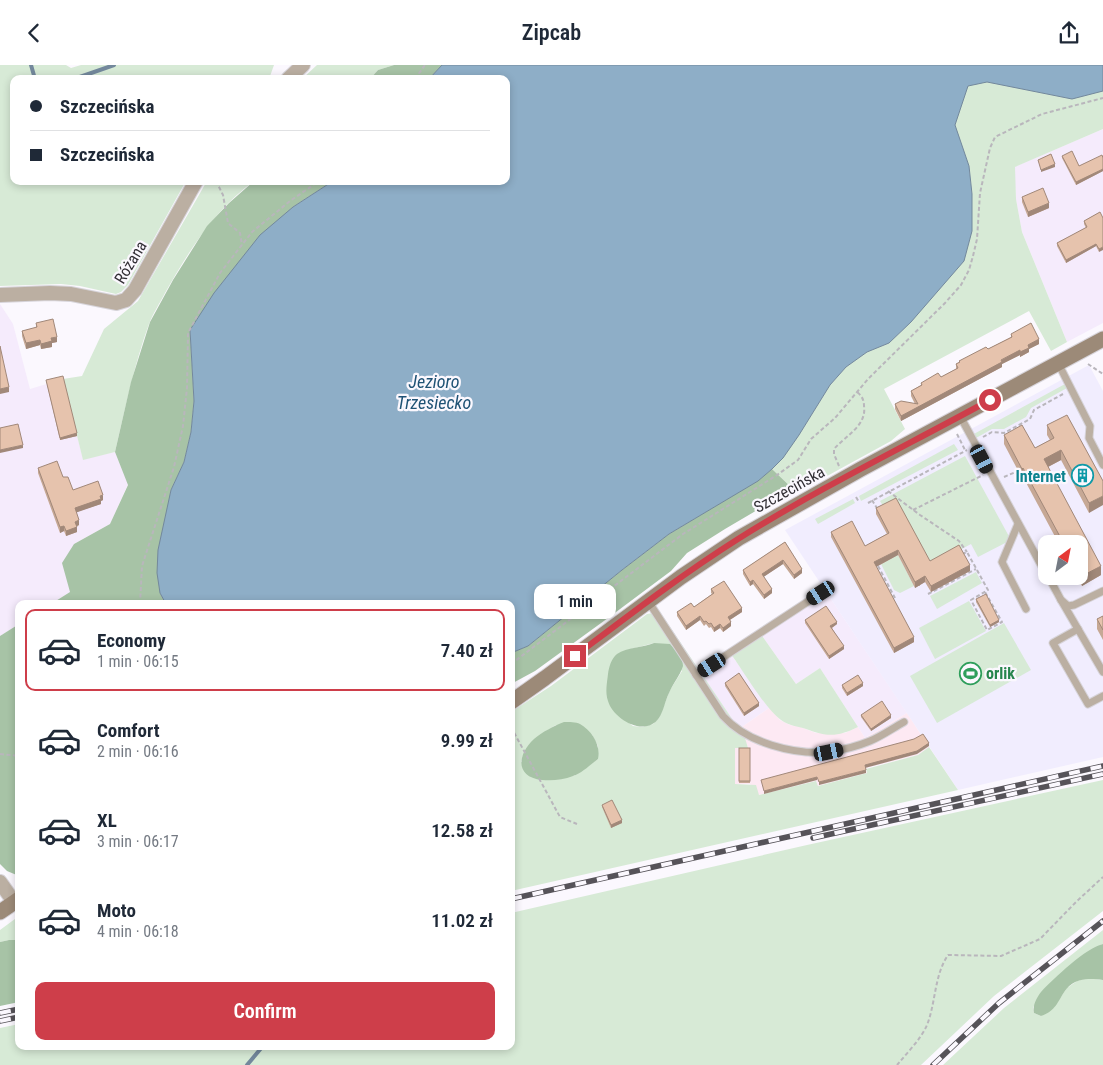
<!DOCTYPE html>
<meta charset="utf-8">
<style>
:root{--surface:#fff;--page:#f6f6f7;--text:#1f2937;--muted:#747a83;--line:#e0e1e3;--accent:#ce3e4a}
body{margin:0;font-family:"Roboto Condensed",sans-serif;background:var(--page);color:var(--text);height:100vh;display:flex;flex-direction:column;font-size:19px;white-space:nowrap}
*{box-sizing:border-box;margin:0}
p{font-size:16px;color:var(--muted)}
.icon{flex:none;width:28px;height:28px;fill:none;stroke:currentColor;stroke-width:2;stroke-linecap:round;stroke-linejoin:round}
.map{position:relative;flex:1;overflow:hidden}
.drawer{position:absolute;left:15px;top:535px;width:500px;height:450px;display:flex;flex-direction:column;background:var(--surface);border-radius:10px;box-shadow:0 2px 8px #0003}
.drawer>*{flex:none}
.guide{position:absolute;left:10px;top:10px;width:500px;height:110px;border-radius:10px;box-shadow:0 2px 8px #0003;display:grid;align-content:center;height:110px;padding:0 20px;background:var(--surface)}
.needle{width:32px;rotate:32deg}
.fabs{position:absolute;left:1038px;top:470px;display:grid;gap:10px}
.fabs a{display:grid;place-items:center;width:50px;height:50px;border-radius:10px;background:var(--surface);box-shadow:0 2px 8px #0003;font-size:25px}
.end{position:absolute;width:22px;height:22px;margin:-11px;border:6px solid #ce3e4a;background:#fff;box-shadow:0 0 0 2px #fff}
.from{border-radius:50%}
.bubble{position:absolute;height:35px;border-radius:10px;background:var(--surface);box-shadow:0 2px 8px #0003;font-size:16px;font-weight:600;line-height:35px;text-align:center}
.car{position:absolute;width:15px;height:30px;margin:-15px -8px;border-radius:6px;box-shadow:0 0 4px 1px #0007;background:linear-gradient(#222 24%,#8ab4d8 0 40%,#222 0 76%,#8ab4d8 0 86%,#222 0)}
.guide b{display:flex;align-items:center;gap:18px;height:48px;font-size:19px}
.guide b+b{border-top:1px solid var(--line)}
.guide i{width:12px;height:12px;background:var(--text)}
ul{padding:9px 0 0;list-style:none}
li{display:flex;align-items:center;gap:15px;height:82px;margin:0 10px 8px;padding:0 10px;border:2px solid transparent;border-radius:10px}
li div{flex:1}
li b{display:block;font-size:19px}
li em{font-style:normal;font-weight:600}
li.on{border-color:var(--accent)}
li>.icon{width:45px;height:45px;stroke-width:1.5}
.action{display:flex;gap:10px;margin-top:auto;padding:10px 20px}
.action a{flex:1;height:58px;border-radius:10px;background:var(--accent);color:#fff;font-size:20px;font-weight:600;line-height:58px;text-align:center}
header{display:flex;justify-content:space-between;align-items:center;height:65px;padding:0 20px;background:var(--surface);font-size:22px;font-weight:600}
.map>svg:first-child{display:block}
.built{fill:#f5ebfc}
.industrial{fill:#fde9f3}
.education{fill:#f1edfe;fill-rule:evenodd}
.green{fill:#d7ead6;fill-rule:evenodd}
.forest{fill:#a7c3a6}
.water{fill:#8eaec7;stroke:#73889c}
.lines{fill:none;stroke-linecap:round;stroke-linejoin:round}
.stream{stroke:#73889c;stroke-width:4}
.lane-casing{stroke:#d7d4da;stroke-width:9}
.street-casing{stroke:#d7d4da;stroke-width:16}
.secondary-casing{stroke:#d7d4da;stroke-width:17}
.path{stroke:#b9b6bc;stroke-width:2;stroke-dasharray:4 2.5;stroke-linecap:butt}
.lane{stroke:#bbafa2;stroke-width:7}
.street{stroke:#bbafa2;stroke-width:14}
.secondary{stroke:#9c8a78;stroke-width:15}
.rail-casing{stroke:#565359;stroke-width:5.5}
.rail{stroke:#fbf8fe;stroke-width:4;stroke-dasharray:11;stroke-linecap:butt}
.wall{fill:#c6a895}
.shaded-wall{fill:#a18879}
.building{fill:#e6c3ad;stroke:#a18879}
.route{stroke:#ce3e4a;stroke-width:6}
.labels{text-anchor:middle;stroke-width:4.5;stroke-linejoin:round;paint-order:stroke}
.street-label{font-size:16px;fill:#333036;stroke:#fbf8fe}
.culture-label{font-size:16px;font-weight:bold;fill:#0d838f;stroke:#fbf8fe;text-anchor:end}
.leisure-label{font-size:16px;font-weight:bold;fill:#27864d;stroke:#fbf8fe;text-anchor:start}
.water-label{font-size:18px;font-style:italic;fill:#1f5275;stroke:#fbf8fe}
</style>
<header><svg class="icon" aria-label="back" viewBox="0 0 24 24"><path d="M15 5l-7 7 7 7"/></svg>Zipcab<svg class="icon" aria-label="share" viewBox="0 0 24 24"><path d="M12 15V3M7 8l5-5 5 5M5 13v7h14v-7"/></svg></header>
<div class="map">
<svg width="1103" height="1000" viewBox="0 0 1103 1000">
<rect width="100%" height="100%" fill="#fbf8fe"/>
<g class="built">
<path d="M 1103,64 L 1103,258 L 1067,277 L 1022,167 L 1016,134 L 1014,102 Z"/>
<path d="M 0,239 L 13,259 L 30,324 L 63,314 L 83,394 L 115,387 L 128,419 L 110,459 L 74,479 L 70,527 L 51,539 L 19,539 L 19,559 L 0,571 Z"/>
<path d="M 823,522 L 907,648 L 865,673 L 820,603 L 796,619 L 758,565 Z"/>
<path d="M 728,585 L 769,643 L 739,664 L 698,605 Z"/>
</g>
<path class="industrial" d="M 769,643 L 780,655 L 790,660 L 798,661 L 816,668 L 845,668 L 858,662 L 865,673 L 907,648 L 929,682 L 918,690 L 866,703 L 867,708 L 818,721 L 816,716 L 759,730 L 750,719 L 735,719 L 735,682 L 748,682 L 739,664 Z"/>
<path class="education" d="M 1089,300 L 1103,326 L 1103,692 L 958,725 L 785,465 ZM 1046,479 L 1079,479 L 1079,511 L 1046,511 Z"/>
<g class="green">
<path d="M 0,0 L 66,0 L 71,3 L 81,0 L 274,0 L 269,14 L 14,14 L 14,116 L 186,116 L 128,220 L 121,227 L 116,229 L 80,221 L 61,219 L 0,221 Z"/>
<path d="M 317,0 L 394,0 L 378,5 L 370,14 L 302,14 Z"/>
<path d="M 945,0 L 1095,0 L 1103,3 L 1103,64 L 1015,102 L 1016,134 L 1022,167 L 1067,277 L 1051,286 L 1029,246 L 884,324 L 905,364 L 891,376 L 807,422 L 793,424 L 772,404 L 799,370 L 830,320 L 846,302 L 867,287 L 889,278 L 911,257 L 972,166 L 972,129 L 969,101 L 956,78 Z"/>
<path d="M 207,116 L 254,116 C 215,144 188,187 165,228 C 160,238 153,248 149,259 C 134,300 125,344 115,387 L 83,395 L 63,314 L 82,311 L 104,264 L 138,236 Z"/>
<path d="M 1065,319 L 1067,323 L 1031,343 L 1026,352 L 1004,364 L 992,364 L 976,373 L 972,370 Z"/>
<path d="M 954,379 L 958,385 L 861,436 L 859,431 Z"/>
<path d="M 965,391 L 1011,475 L 978,492 L 971,479 L 930,501 L 885,444 L 880,436 Z"/>
<path d="M 853,434 L 855,438 L 818,459 L 815,454 Z"/>
<path d="M 898,490 L 914,521 L 900,528 L 894,525 L 881,499 Z"/>
<path d="M 976,507 L 982,518 L 937,544 L 930,531 Z"/>
<path d="M 969,536 L 986,566 L 935,594 L 919,563 Z"/>
<path d="M 660,547 L 745,673 L 748,683 L 735,683 L 735,719 L 756,720 L 759,730 L 816,716 L 818,721 L 867,708 L 866,704 L 918,690 L 929,682 L 958,725 L 511,826 L 511,647 L 551,621 L 647,549 ZM 654,578 L 682,606 L 670,625 L 659,653 L 653,659 L 643,662 L 633,661 L 616,648 L 624,586 ZM 556,660 L 592,670 L 598,681 L 598,694 L 574,711 L 521,697 C 526,678 540,670 556,660 Z"/>
<path d="M 1004,558 L 1031,605 L 937,658 L 910,611 Z"/>
<path d="M 758,565 L 796,619 L 820,603 L 858,662 C 838,672 827,672 806,664 C 798,661 789,661 781,655 C 765,644 741,602 728,585 Z"/>
<path d="M 1103,715 L 1103,846 L 994,931 L 921,1000 L 0,1000 L 0,963 L 19,959 L 19,981 L 511,981 L 511,848 L 807,780 Z"/>
<path d="M 19,851 L 19,875 L 9,875 L 0,877 L 0,865 Z"/>
<path d="M 1103,865 L 1103,879 L 1100,880 L 1033,942 L 1034,948 L 1041,951 L 1053,943 L 1067,923 L 1077,916 L 1087,913 L 1103,915 L 1103,1000 L 943,1000 L 1004,943 Z"/>
</g>
<g class="forest">
<path d="M 394,0 L 442,0 L 429,14 L 370,14 L 378,5 Z"/>
<path d="M 254,116 L 333,116 L 293,142 L 190,265 L 194,336 L 191,367 L 184,397 L 171,425 L 160,528 L 166,539 L 51,539 L 70,527 L 62,498 L 74,479 L 110,459 L 128,420 L 115,387 L 131,317 L 150,257 L 173,215 L 207,161 L 229,138 Z"/>
<path d="M 772,404 L 793,424 L 725,464 L 687,488 L 671,506 L 608,553 L 535,606 L 511,619 L 511,588 L 528,581 L 622,505 L 669,469 L 757,416 Z"/>
<path d="M 19,559 L 19,811 L 7,806 L 0,799 L 0,571 Z"/>
<path d="M 654,578 L 670,579 C 675,585 683,592 683,601 C 680,611 673,618 669,628 C 665,636 664,645 659,653 C 645,673 613,654 608,636 C 605,627 607,618 608,609 C 609,602 611,594 617,589 C 627,582 643,583 654,578 Z"/>
<path d="M 564,657 C 569,657 576,657 580,659 C 592,666 601,680 598,694 C 590,700 582,708 573,711 C 563,715 552,716 542,715 C 515,712 517,690 534,674 C 542,667 554,661 564,657 Z"/>
<path d="M 9,875 L 19,875 L 19,937 L 0,941 L 0,877 Z"/>
<path d="M 1103,879 L 1103,915 C 1054,908 1069,943 1041,951 L 1034,948 C 1032,941 1037,932 1041,927 C 1053,914 1087,882 1103,879 Z"/>
</g>
<path class="water" d="M 442,0 L 1103,0 L 1103,26 L 1072,34 L 987,17 L 968,21 L 955,60 L 969,101 L 972,129 L 972,166 L 964,196 L 911,257 L 889,278 L 867,287 L 846,302 L 830,320 L 799,370 L 783,393 L 772,404 L 758,416 L 669,469 L 622,505 L 528,581 L 511,588 L 511,539 L 166,539 L 160,528 L 157,508 L 158,485 L 171,425 L 184,397 L 191,367 L 194,336 L 190,265 L 214,228 L 260,170 L 293,142 L 333,116 L 506,116 L 506,14 L 429,14 Z"/>
<g class="lines">
<g class="stream">
<path d="M 31,0 L 35,14"/>
<path d="M 74,14 L 114,0"/>
<path d="M 247,1000 L 263,981"/>
</g>
<defs>
<g id="lane">
<path d="M 1058,298 L 1090,361 L 1089,373 L 1103,400"/>
<path d="M 960,351 L 1046,509"/>
<path d="M 1018,459 L 1002,497 L 1026,544"/>
<path d="M 1048,511 L 1061,535 L 1068,541 L 1074,540 L 1103,526"/>
<path d="M 1061,535 L 1103,607"/>
<path d="M 648,536 L 723,651 C 747,678 794,690 829,687 C 842,685 858,681 870,676 C 882,671 893,663 904,657"/>
<path d="M 1078,564 L 1053,578 L 1088,639 L 1103,631"/>
<path d="M 696,610 L 821,528"/>
</g>
<g id="street">
<path d="M 288,14 L 303,0"/>
<path d="M 0,230 L 50,228 L 71,229 L 116,238 L 126,235 L 135,225 L 196,116"/>
<path d="M 0,817 L 14,837"/>
</g>
<g id="secondary">
<path d="M 511,637 L 545,613 L 681,512 L 739,473 L 861,404 L 1103,274"/>
<path d="M 0,847 L 19,834"/>
</g>
</defs>
<use href="#lane" class="lane-casing"/>
<use href="#street" class="street-casing"/>
<use href="#secondary" class="secondary-casing"/>
<g class="path">
<path d="M 415,14 L 425,0"/>
<path d="M 216,116 L 223,130 L 228,158 L 240,168 L 242,180"/>
<path d="M 1088,299 L 1103,309"/>
<path d="M 957,369 L 965,385"/>
<path d="M 983,372 L 992,367 L 1004,368 L 1030,354 L 1034,345 L 1063,329"/>
<path d="M 839,401 L 834,389 L 834,384 C 845,371 867,361 864,341 C 864,335 862,331 857,327"/>
<path d="M 1004,412 L 1018,406"/>
<path d="M 888,426 L 920,450 L 959,476 L 967,487"/>
<path d="M 856,432 L 859,437"/>
<path d="M 872,435 L 878,445"/>
<path d="M 868,438 L 967,385"/>
<path d="M 913,445 L 983,410"/>
<path d="M 962,489 L 967,487 L 988,525 L 971,535 L 987,565 L 1002,557 L 985,527"/>
<path d="M 878,501 L 895,533"/>
<path d="M 1062,516 L 1069,511"/>
<path d="M 919,520 L 919,521"/>
<path d="M 928,529 L 976,504"/>
<path d="M 140,539 L 142,501 L 174,402 L 183,361 L 187,323 L 188,268 L 220,208 L 252,167 L 290,136 L 319,116"/>
<path d="M 511,599 L 683,469 L 777,410 L 798,395 L 811,374 L 835,353 L 868,314 L 945,238 L 961,220 L 969,205 L 973,191 L 977,174 L 980,128 L 990,83 L 995,72 L 1042,49 L 1103,33"/>
<path d="M 511,662 L 560,752 L 577,759"/>
<path d="M 0,689 L 19,691"/>
<path d="M 897,1000 C 907,988 921,974 927,960 C 936,937 934,911 948,890 L 1001,891 L 1040,874 L 1076,837 L 1103,812"/>
</g>
<use href="#lane" class="lane"/>
<use href="#street" class="street"/>
<use href="#secondary" class="secondary"/>
<defs>
<g id="rail">
<path d="M 813,773 L 1103,709"/>
<path d="M 511,834 L 1103,701"/>
<path d="M 0,948 L 19,944"/>
<path d="M 0,956 L 19,952"/>
<path d="M 933,1000 L 999,938 L 1103,856"/>
</g>
</defs>
<use href="#rail" class="rail-casing"/>
<use href="#rail" class="rail"/>
</g>
<g class="wall">
<path d="M 1062,91 L 1079,101 L 1103,93 L 1103,106 L 1076,120 L 1062,93 Z"/>
<path d="M 1022,132 L 1049,143 L 1028,152 L 1022,137 Z"/>
<path d="M 1100,147 L 1099,187 L 1096,181 L 1066,198 L 1057,181 L 1057,178 L 1086,163 L 1084,159 L 1084,156 Z"/>
<path d="M 36,258 L 57,277 L 52,278 L 52,282 L 41,284 L 40,280 L 26,284 L 22,271 L 22,266 L 36,263 Z"/>
<path d="M 1011,269 L 1039,279 L 1029,284 L 1029,287 L 1020,292 L 1020,290 L 1002,299 L 1002,302 L 901,356 L 895,344 L 895,339 L 915,339 L 911,331 L 911,326 L 921,320 L 921,318 L 941,312 L 956,304 L 956,299 L 959,297 L 959,296 L 988,284 L 1011,272 Z"/>
<path d="M 46,315 L 77,371 L 60,375 Z"/>
<path d="M 1047,360 L 1103,416 L 1089,448 L 1061,395 L 1048,402 L 1101,510 L 1082,521 L 1076,511 L 1079,511 L 1079,479 L 1059,479 L 1023,412 L 1022,413 L 1004,379 L 1004,370 L 1035,383 L 1050,375 L 1047,370 Z"/>
<path d="M 38,403 L 63,412 L 73,425 L 103,435 L 101,436 L 101,439 L 76,447 L 79,460 L 77,461 L 77,467 L 66,471 L 64,466 L 60,468 L 38,408 Z"/>
<path d="M 876,443 L 930,496 L 970,506 L 931,527 L 925,517 L 915,523 L 898,490 L 876,502 L 914,577 L 894,588 L 831,472 L 831,467 L 865,481 L 887,469 L 876,449 Z"/>
<path d="M 785,477 L 802,508 L 794,514 L 783,499 L 763,512 L 772,528 L 764,534 L 753,519 L 750,521 L 743,509 L 743,505 Z"/>
<path d="M 711,524 L 742,547 L 730,555 L 731,561 L 723,567 L 720,563 L 714,567 L 711,562 L 709,563 L 706,559 L 704,561 L 700,555 L 686,565 L 677,551 L 677,547 L 694,542 L 712,529 L 711,528 Z"/>
<path d="M 976,534 L 999,557 L 990,562 L 976,537 Z"/>
<path d="M 1103,551 L 1103,575 L 1097,564 L 1097,554 Z"/>
<path d="M 805,555 L 837,559 L 832,563 L 844,584 L 829,594 L 805,558 Z"/>
<path d="M 725,618 L 759,641 L 744,651 L 725,621 Z"/>
<path d="M 842,620 L 863,621 L 847,631 L 842,623 Z"/>
<path d="M 861,650 L 891,653 L 871,666 L 861,652 Z"/>
<rect x="739" y="683" width="11" height="35"/>
<path d="M 602,740 L 622,758 L 611,763 L 602,742 Z"/>
</g>
<g class="shaded-wall">
<path d="M 1055,99 L 1055,102 L 1041,107 L 1041,105 Z"/>
<path d="M 1103,104 L 1103,106 L 1076,120 L 1076,117 Z"/>
<path d="M 1049,138 L 1049,143 L 1028,152 L 1028,147 Z"/>
<path d="M 1096,179 L 1096,181 L 1066,198 L 1066,195 Z"/>
<path d="M 1103,182 L 1103,185 L 1099,187 L 1099,184 Z"/>
<path d="M 57,272 L 57,277 L 52,278 L 52,282 L 41,284 L 41,279 L 51,273 Z"/>
<path d="M 1039,274 L 1039,279 L 1029,284 L 1029,287 L 1020,292 L 1020,287 L 1028,280 Z"/>
<path d="M 40,275 L 40,280 L 26,284 L 26,278 Z"/>
<path d="M 1020,285 L 1020,290 L 1002,299 L 1002,302 L 901,356 L 901,351 Z"/>
<path d="M 9,322 L 9,327 L 0,329 L 0,324 Z"/>
<path d="M 77,368 L 77,371 L 60,375 L 60,373 Z"/>
<path d="M 23,380 L 23,383 L 0,388 L 0,385 Z"/>
<path d="M 1061,385 L 1061,395 L 1044,404 L 1044,394 Z"/>
<path d="M 1023,403 L 1023,412 L 1022,413 L 1022,404 Z"/>
<path d="M 103,430 L 103,435 L 101,436 L 101,439 L 75,448 L 75,443 Z"/>
<path d="M 1103,431 L 1103,440 L 1089,448 L 1089,438 Z"/>
<path d="M 79,455 L 79,460 L 75,462 L 75,457 Z"/>
<path d="M 64,461 L 64,466 L 60,468 L 60,462 Z"/>
<path d="M 77,462 L 77,467 L 66,471 L 66,466 Z"/>
<path d="M 898,485 L 898,490 L 874,503 L 874,497 Z"/>
<path d="M 783,495 L 783,499 L 762,513 L 762,509 Z"/>
<path d="M 970,500 L 970,506 L 931,527 L 931,521 Z"/>
<path d="M 1101,501 L 1101,510 L 1082,521 L 1082,511 Z"/>
<path d="M 802,504 L 802,508 L 794,514 L 794,510 Z"/>
<path d="M 925,511 L 925,517 L 915,523 L 915,517 Z"/>
<path d="M 753,515 L 753,519 L 750,521 L 750,517 Z"/>
<path d="M 772,524 L 772,528 L 764,534 L 764,530 Z"/>
<path d="M 742,543 L 742,547 L 728,556 L 728,552 Z"/>
<path d="M 700,551 L 700,555 L 686,565 L 686,561 Z"/>
<path d="M 999,555 L 999,557 L 990,562 L 990,560 Z"/>
<path d="M 731,557 L 731,561 L 723,567 L 723,563 Z"/>
<path d="M 837,557 L 837,559 L 830,564 L 830,561 Z"/>
<path d="M 720,559 L 720,563 L 714,567 L 714,563 Z"/>
<path d="M 914,572 L 914,577 L 894,588 L 894,583 Z"/>
<path d="M 844,581 L 844,584 L 829,594 L 829,591 Z"/>
<path d="M 863,618 L 863,621 L 847,631 L 847,628 Z"/>
<path d="M 759,638 L 759,641 L 744,651 L 744,648 Z"/>
<path d="M 891,650 L 891,653 L 871,666 L 871,664 Z"/>
<path d="M 929,678 L 929,681 L 917,689 L 865,703 L 865,700 Z"/>
<path d="M 866,705 L 866,708 L 819,720 L 819,717 Z"/>
<path d="M 817,712 L 817,715 L 764,729 L 764,726 Z"/>
<path d="M 622,755 L 622,758 L 611,763 L 611,760 Z"/>
</g>
<g class="building">
<path d="M 1072,86 L 1079,101 L 1102,90 L 1103,93 L 1103,104 L 1076,117 L 1062,91 Z"/>
<path d="M 1051,89 L 1055,99 L 1041,105 L 1038,95 Z"/>
<path d="M 1043,123 L 1049,138 L 1028,147 L 1022,132 Z"/>
<path d="M 1100,147 L 1103,153 L 1103,182 L 1099,184 L 1096,179 L 1066,195 L 1057,178 L 1087,162 L 1084,156 Z"/>
<path d="M 53,254 L 57,272 L 51,273 L 52,276 L 41,279 L 40,275 L 26,278 L 22,266 L 37,262 L 36,258 Z"/>
<path d="M 1031,258 L 1039,274 L 1028,280 L 1029,283 L 1020,287 L 1020,285 L 1001,295 L 1002,297 L 901,351 L 895,339 L 901,336 L 918,339 L 911,326 L 922,320 L 921,318 L 938,308 L 941,312 L 958,303 L 956,299 L 960,297 L 959,296 L 986,282 L 988,284 L 1012,272 L 1011,269 Z"/>
<path d="M 0,281 L 9,322 L 0,324 Z"/>
<path d="M 63,311 L 77,368 L 60,373 L 46,315 Z"/>
<path d="M 1067,350 L 1103,416 L 1103,431 L 1089,438 L 1061,385 L 1044,394 L 1101,501 L 1082,511 L 1079,506 L 1079,479 L 1064,479 L 1023,403 L 1022,404 L 1004,370 L 1022,360 L 1035,383 L 1054,373 L 1047,360 Z"/>
<path d="M 18,359 L 23,380 L 0,385 L 0,363 Z"/>
<path d="M 57,396 L 63,412 L 68,412 L 73,425 L 98,416 L 103,430 L 100,431 L 101,434 L 75,443 L 79,455 L 75,457 L 77,462 L 66,466 L 64,461 L 60,462 L 38,403 Z"/>
<path d="M 896,433 L 930,496 L 959,480 L 970,500 L 931,521 L 925,511 L 915,517 L 898,485 L 874,497 L 914,572 L 894,583 L 831,467 L 852,456 L 865,481 L 876,475 L 889,468 L 876,443 Z"/>
<path d="M 785,477 L 802,504 L 794,510 L 783,495 L 762,509 L 772,524 L 764,530 L 753,515 L 750,517 L 743,505 Z"/>
<path d="M 724,516 L 742,543 L 728,552 L 731,557 L 723,563 L 720,559 L 714,563 L 711,558 L 709,559 L 706,556 L 704,557 L 700,551 L 686,561 L 677,547 L 691,538 L 694,542 L 714,528 L 711,524 Z"/>
<path d="M 986,529 L 999,555 L 990,560 L 976,534 Z"/>
<path d="M 826,541 L 837,557 L 830,561 L 844,581 L 829,591 L 805,555 Z"/>
<path d="M 1103,551 L 1103,565 L 1097,554 Z"/>
<path d="M 739,608 L 759,638 L 744,648 L 725,618 Z"/>
<path d="M 858,610 L 863,618 L 847,628 L 842,620 Z"/>
<path d="M 882,636 L 891,650 L 871,664 L 861,650 Z"/>
<path d="M 923,669 L 929,678 L 917,686 L 865,700 L 866,705 L 819,717 L 817,712 L 764,726 L 761,715 L 903,677 L 914,674 Z"/>
<rect x="739" y="683" width="11" height="33"/>
<path d="M 612,735 L 622,755 L 611,760 L 602,740 Z"/>
</g>
<g class="lines">
<path class="route" d="M 575,591 C 628,551 681,510 738,474 C 819,423 906,381 990,335"/>
</g>
<defs>
<symbol id="building-ring" viewBox="-11 -11 22 22"><circle r="9.5" fill="#fbf8fe" stroke="#0f9aa8" stroke-width="1.5"/><path d="M-4-6H4V6H1V3H-1V6H-4ZM-2.5-4.3h1.7v1.8h-1.7ZM.8-4.3h1.7v1.8H.8ZM-2.5-1h1.7V.8h-1.7ZM.8-1h1.7V.8H.8Z" fill="#0f9aa8"/></symbol>
<symbol id="stadium-ring" viewBox="-11 -11 22 22"><circle r="9.5" fill="#fbf8fe" stroke="#2e9e5b" stroke-width="1.5"/><path d="M0-5a6.5 5 0 1 0 0 10a6.5 5 0 1 0 0-10ZM-3.5-1.8h7v3.6h-7Z" fill="#2e9e5b"/></symbol>
</defs>
<g fill-rule="evenodd">
<use href="#building-ring" x="1070" y="398" width="25" height="25"/>
<use href="#stadium-ring" x="958" y="596" width="25" height="25"/>
</g>
<g class="labels">
<g class="street-label">
<text transform="translate(130 197) rotate(-59)" y="6">Różana</text>
<text transform="translate(789 424) rotate(-29)" y="6">Szczecińska</text>
</g>
<g class="culture-label">
<text x="1066" y="417">Internet</text>
</g>
<g class="leisure-label">
<text x="986" y="614">orlik</text>
</g>
<g class="water-label">
<text x="434" y="323">Jezioro<tspan x="434" dy="21">Trzesiecko</tspan></text>
</g>
</g>
</svg>
<div class="fabs">
<a><svg class="needle" viewBox="-14 -14 28 28"><path d="M0-13l5 13h-10z" fill="#e53935"/><path d="M0 13l5-13h-10z" fill="#747a83"/></svg></a>
</div>
<i class="end from" style="left:990px;top:335px"></i>
<i class="end" style="left:575px;top:591px"></i>
<div class="bubble" style="left:534px;top:519px;width:82px">1 min</div>
<i class="car" style="left:982px;top:394px;rotate:152deg"></i>
<i class="car" style="left:821px;top:528px;rotate:237deg"></i>
<i class="car" style="left:712px;top:600px;rotate:237deg"></i>
<i class="car" style="left:829px;top:687px;rotate:78deg"></i>
<div class="guide">
<b><i class="from"></i>Szczecińska</b>
<b><i></i>Szczecińska</b>
</div>
<section class="drawer">
<ul>
<li class="on"><svg class="icon" aria-label="car" viewBox="0 0 24 24"><path d="M5 17H2v-5l4-1 3-4h7l3 4 3 1v5h-3M9 17h6M6 11h13"/><circle cx="7" cy="17" r="2"/><circle cx="17" cy="17" r="2"/></svg><div><b>Economy</b><p>1 min · 06:15</p></div><em>7.40 zł</em></li>
<li><svg class="icon" aria-label="car" viewBox="0 0 24 24"><path d="M5 17H2v-5l4-1 3-4h7l3 4 3 1v5h-3M9 17h6M6 11h13"/><circle cx="7" cy="17" r="2"/><circle cx="17" cy="17" r="2"/></svg><div><b>Comfort</b><p>2 min · 06:16</p></div><em>9.99 zł</em></li>
<li><svg class="icon" aria-label="car" viewBox="0 0 24 24"><path d="M5 17H2v-5l4-1 3-4h7l3 4 3 1v5h-3M9 17h6M6 11h13"/><circle cx="7" cy="17" r="2"/><circle cx="17" cy="17" r="2"/></svg><div><b>XL</b><p>3 min · 06:17</p></div><em>12.58 zł</em></li>
<li><svg class="icon" aria-label="car" viewBox="0 0 24 24"><path d="M5 17H2v-5l4-1 3-4h7l3 4 3 1v5h-3M9 17h6M6 11h13"/><circle cx="7" cy="17" r="2"/><circle cx="17" cy="17" r="2"/></svg><div><b>Moto</b><p>4 min · 06:18</p></div><em>11.02 zł</em></li>
</ul>
<div class="action"><a>Confirm</a></div>
</section>
</div>
